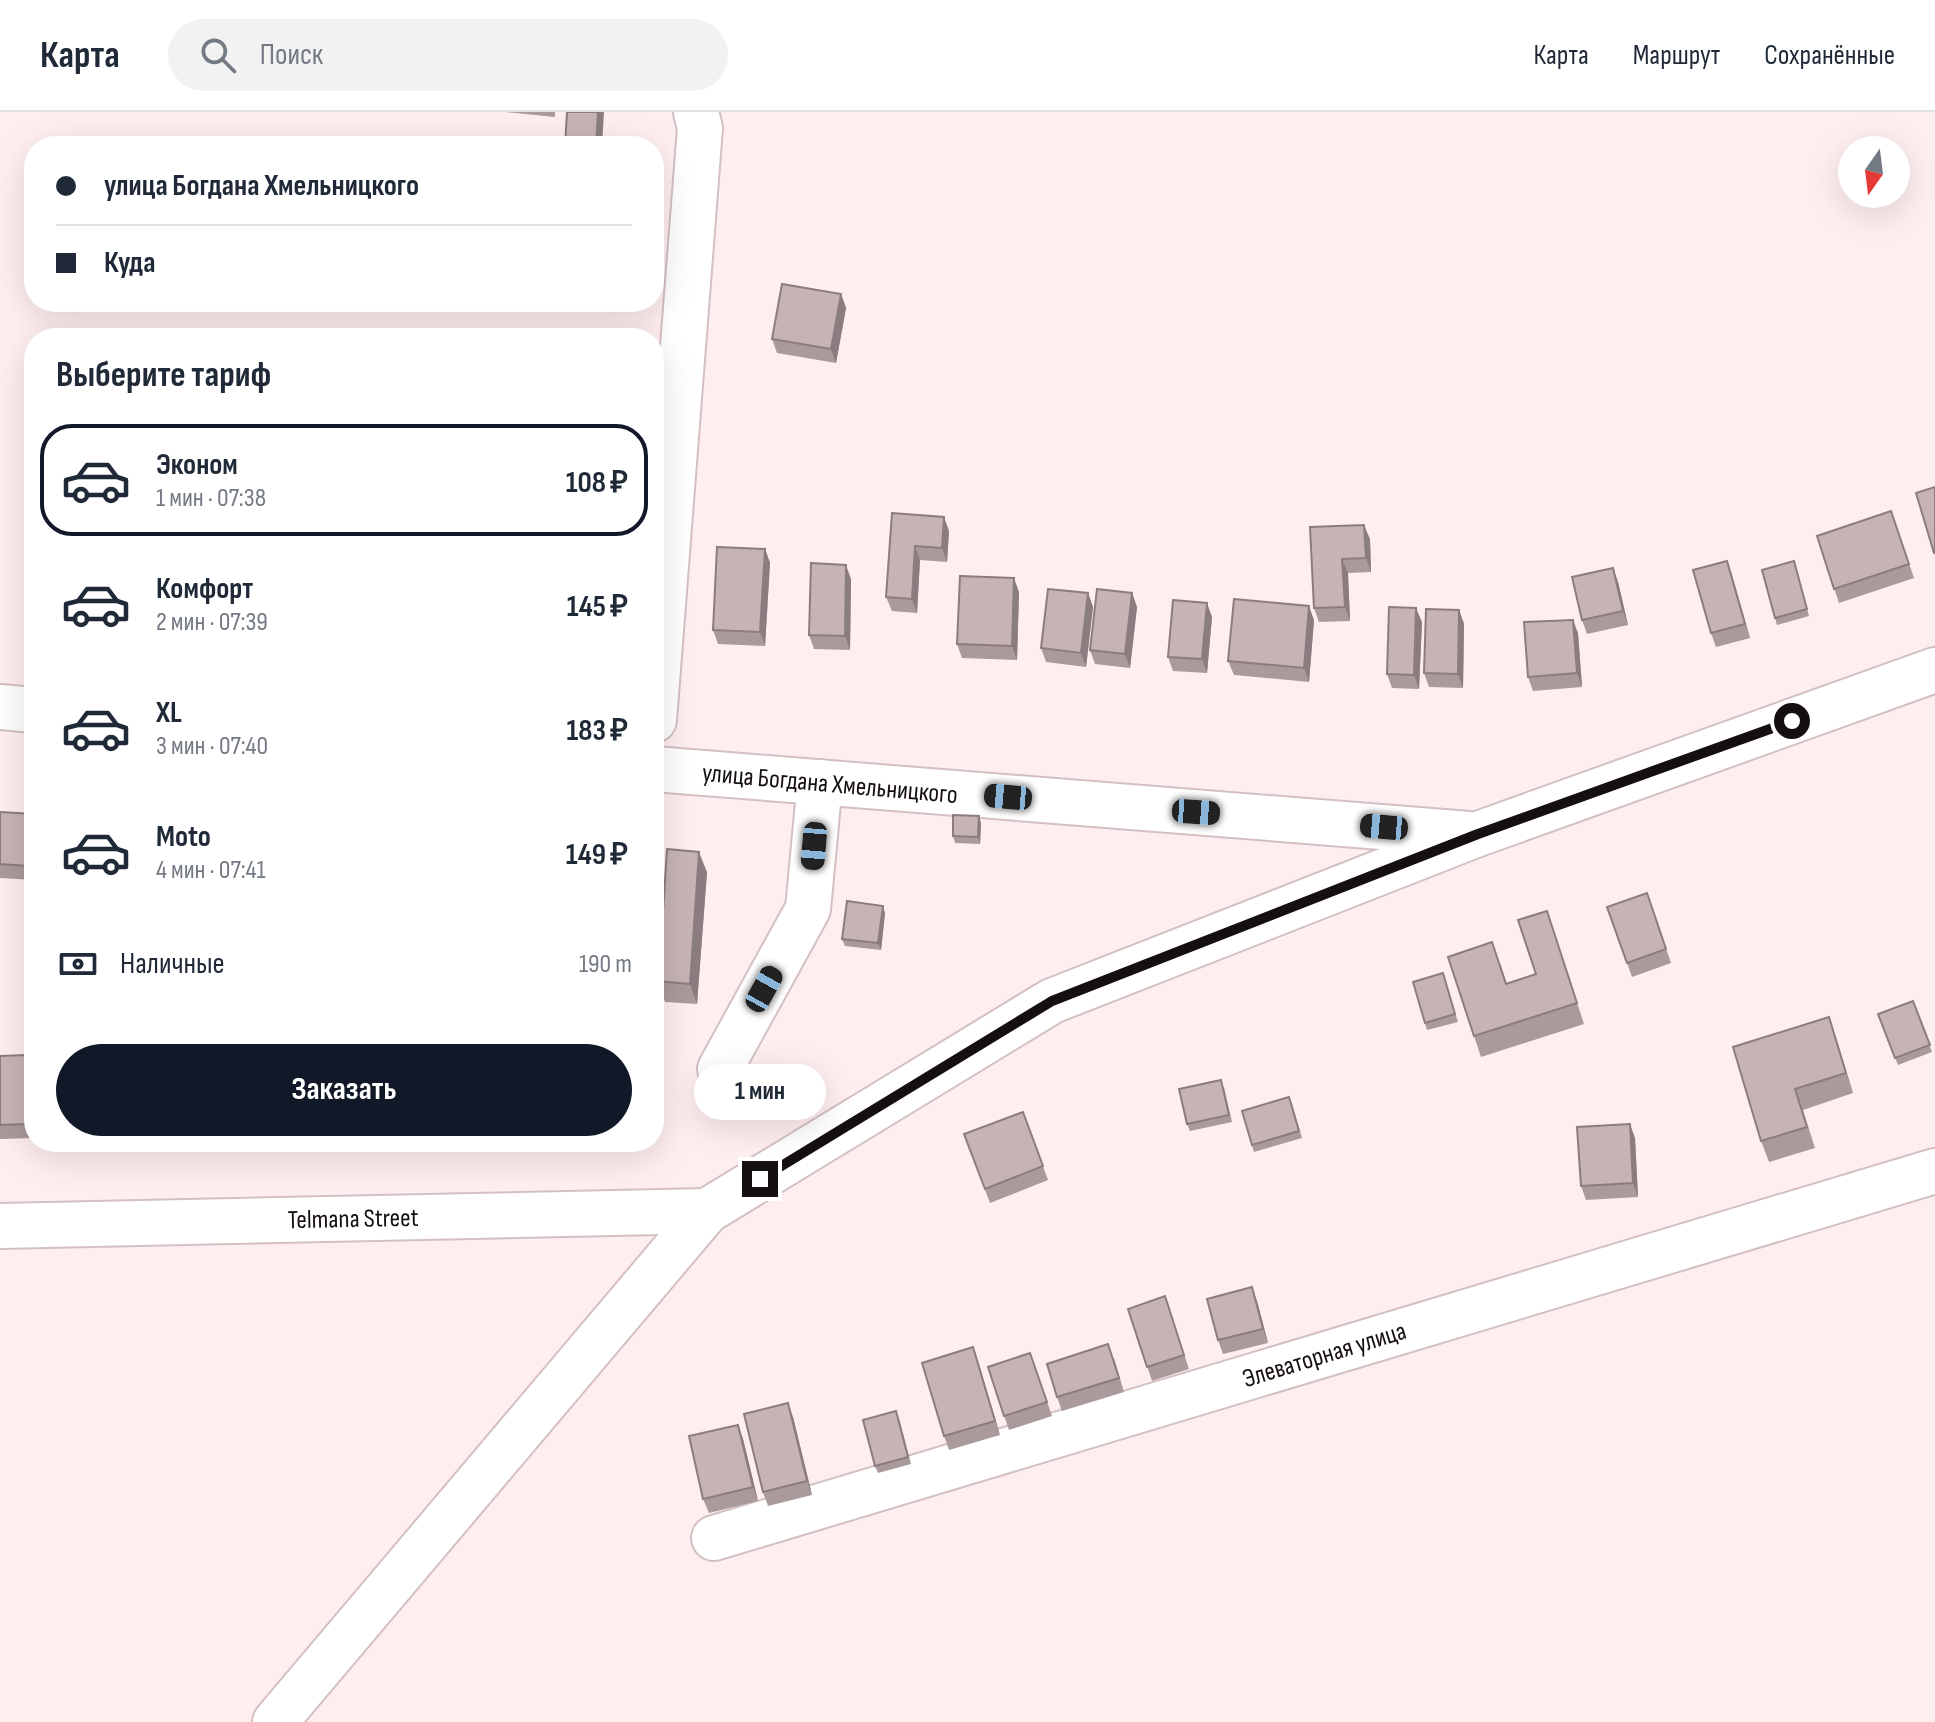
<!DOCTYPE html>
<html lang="ru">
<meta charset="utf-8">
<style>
:root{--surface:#fff;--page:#f2f2f3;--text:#1f2937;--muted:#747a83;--line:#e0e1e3;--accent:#111827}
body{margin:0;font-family:"Sofia Sans Condensed",sans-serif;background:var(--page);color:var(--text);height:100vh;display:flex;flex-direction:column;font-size:30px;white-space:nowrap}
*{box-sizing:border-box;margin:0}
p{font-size:26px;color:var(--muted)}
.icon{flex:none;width:44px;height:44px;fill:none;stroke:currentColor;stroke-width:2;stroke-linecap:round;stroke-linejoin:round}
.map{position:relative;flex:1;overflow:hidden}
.drawer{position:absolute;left:24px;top:216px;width:640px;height:824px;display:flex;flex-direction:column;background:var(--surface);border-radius:32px;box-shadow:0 8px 32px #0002}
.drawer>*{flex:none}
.hud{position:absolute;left:24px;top:24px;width:640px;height:176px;border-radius:32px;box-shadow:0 8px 32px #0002;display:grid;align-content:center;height:176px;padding:0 32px;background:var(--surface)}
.needle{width:52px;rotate:194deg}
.buttons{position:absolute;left:1838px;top:24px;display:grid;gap:16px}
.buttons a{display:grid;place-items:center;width:72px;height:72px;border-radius:50%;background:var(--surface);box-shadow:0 8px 32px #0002;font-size:40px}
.end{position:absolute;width:36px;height:36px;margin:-18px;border:10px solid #160f10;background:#fff;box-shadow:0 0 0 4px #fff}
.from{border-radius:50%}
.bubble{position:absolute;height:56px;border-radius:28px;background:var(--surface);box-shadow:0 8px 32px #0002;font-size:26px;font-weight:700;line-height:56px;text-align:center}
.car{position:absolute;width:24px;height:48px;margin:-24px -12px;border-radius:10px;box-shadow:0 0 6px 2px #0007;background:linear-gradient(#222 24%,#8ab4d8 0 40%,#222 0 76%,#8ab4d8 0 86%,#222 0)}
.hud b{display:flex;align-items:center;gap:28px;height:76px;font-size:30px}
.hud b+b{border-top:2px solid var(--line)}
.hud i{width:20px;height:20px;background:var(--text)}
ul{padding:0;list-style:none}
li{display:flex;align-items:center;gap:24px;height:112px;margin:0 16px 12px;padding:0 16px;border:4px solid transparent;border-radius:32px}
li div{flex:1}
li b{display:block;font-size:30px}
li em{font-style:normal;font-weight:700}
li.selected{border-color:var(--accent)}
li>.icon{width:72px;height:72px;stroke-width:1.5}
h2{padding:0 32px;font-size:36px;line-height:96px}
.pay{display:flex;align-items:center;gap:20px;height:88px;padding:0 32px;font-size:30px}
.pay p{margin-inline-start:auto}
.action{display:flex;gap:16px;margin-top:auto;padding:16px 32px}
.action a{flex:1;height:92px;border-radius:48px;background:var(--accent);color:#fff;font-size:32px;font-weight:700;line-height:92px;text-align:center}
header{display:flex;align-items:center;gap:48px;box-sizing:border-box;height:112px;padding:0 40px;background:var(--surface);border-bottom:2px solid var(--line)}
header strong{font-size:38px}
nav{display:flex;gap:44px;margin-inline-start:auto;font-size:28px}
.search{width:560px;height:72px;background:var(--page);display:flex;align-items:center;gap:20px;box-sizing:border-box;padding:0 28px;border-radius:44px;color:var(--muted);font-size:30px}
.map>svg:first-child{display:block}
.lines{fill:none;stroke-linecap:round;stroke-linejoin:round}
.minor-casing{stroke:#d4c0c2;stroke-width:48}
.minor{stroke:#fff;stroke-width:44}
.wall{fill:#ab9a9c}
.shaded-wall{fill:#8b7d7f}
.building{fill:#c7b3b5;stroke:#8b7d7f;stroke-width:2}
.route{stroke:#160f10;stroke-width:10}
.labels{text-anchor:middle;stroke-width:6;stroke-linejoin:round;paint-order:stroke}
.street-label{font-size:26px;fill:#160f10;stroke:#fff}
</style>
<header>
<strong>Карта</strong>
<div class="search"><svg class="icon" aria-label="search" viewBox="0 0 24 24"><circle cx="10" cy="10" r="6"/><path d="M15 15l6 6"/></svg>Поиск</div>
<nav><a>Карта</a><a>Маршрут</a><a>Сохранённые</a></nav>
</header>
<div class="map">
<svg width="1935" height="1610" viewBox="0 0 1935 1610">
<rect width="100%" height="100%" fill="#ffeef0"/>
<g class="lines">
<defs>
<g id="minor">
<path d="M 0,595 L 34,598"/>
<path d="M 654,608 L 700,16 L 696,0"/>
<path d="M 654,657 L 1469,722"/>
<path d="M 720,957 L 808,797 L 820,670"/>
<path d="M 0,1114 L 707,1099"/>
<path d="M 714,1426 L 1935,1059"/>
<path d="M 275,1610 L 707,1099 L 1052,889 L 1478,722 L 1935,558"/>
</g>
</defs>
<use href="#minor" class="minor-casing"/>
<use href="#minor" class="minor"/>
</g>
<g class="wall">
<path d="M 506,0 L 555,0 L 555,5 Z"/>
<path d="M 841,182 L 846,196 L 836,251 L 777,241 L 772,227 Z"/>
<path d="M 1891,399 L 1914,466 L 1839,491 L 1817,424 Z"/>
<path d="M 892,401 L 949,419 L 947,450 L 920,448 L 917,501 L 892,499 L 886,485 Z"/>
<path d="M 1310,415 L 1370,427 L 1371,460 L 1348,461 L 1350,509 L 1319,510 L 1314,496 Z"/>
<path d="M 765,437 L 770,451 L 765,534 L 718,532 L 713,518 Z"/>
<path d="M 1727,449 L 1750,526 L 1716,535 L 1711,521 Z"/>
<path d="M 1794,449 L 1809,504 L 1777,513 L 1775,506 Z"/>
<path d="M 1613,456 L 1618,470 L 1628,513 L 1587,522 L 1582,508 Z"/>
<path d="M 851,467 L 850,538 L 814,537 L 809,523 Z"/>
<path d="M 1019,480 L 1017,548 L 962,546 L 957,532 Z"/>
<path d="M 1088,481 L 1093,495 L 1086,555 L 1046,550 L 1041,536 Z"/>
<path d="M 1132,481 L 1137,495 L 1130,556 L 1095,552 L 1090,538 Z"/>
<path d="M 1459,498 L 1464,512 L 1463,576 L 1429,575 L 1424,561 Z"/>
<path d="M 1212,505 L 1207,561 L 1173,559 L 1168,545 Z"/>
<path d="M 1314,508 L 1309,570 L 1234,563 L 1228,549 Z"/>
<path d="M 1422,510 L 1419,577 L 1392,576 L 1387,562 Z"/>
<path d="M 1578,521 L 1582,575 L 1533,579 L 1528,565 Z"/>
<path d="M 0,700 L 34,706 L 34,768 L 0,766 Z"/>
<path d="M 981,711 L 980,732 L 955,731 L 953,724 Z"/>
<path d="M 707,760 L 697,892 L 665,890 L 658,869 L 659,858 L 654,858 L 654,799 L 663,800 Z"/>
<path d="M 1647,781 L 1671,851 L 1632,865 L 1607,795 Z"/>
<path d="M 885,801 L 881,838 L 845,834 L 842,827 Z"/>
<path d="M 1554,819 L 1584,912 L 1481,945 L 1474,924 L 1500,851 L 1507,872 L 1536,862 Z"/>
<path d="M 1443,861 L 1458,910 L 1427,918 L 1425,911 Z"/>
<path d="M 1913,889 L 1932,940 L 1898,953 L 1878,902 Z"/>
<path d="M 1829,905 L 1853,981 L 1803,998 L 1815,1036 L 1769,1050 L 1761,1029 Z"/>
<path d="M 654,942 L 662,956 L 663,992 L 654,993 Z"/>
<path d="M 0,944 L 31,957 L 33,1026 L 0,1027 Z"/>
<path d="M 1224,975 L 1232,1010 L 1190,1019 L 1187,1012 Z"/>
<path d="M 1292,992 L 1302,1026 L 1254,1040 L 1252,1033 Z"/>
<path d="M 1023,1000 L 1048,1068 L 990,1091 L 964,1022 Z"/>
<path d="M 1635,1026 L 1638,1085 L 1586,1088 L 1581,1074 Z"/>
<path d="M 153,1030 L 204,1030 L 204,1034 L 155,1035 Z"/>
<path d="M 1165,1184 L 1189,1257 L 1152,1269 L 1128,1197 Z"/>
<path d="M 1257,1189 L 1268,1231 L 1223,1242 L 1218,1228 Z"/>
<path d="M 973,1235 L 1000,1323 L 949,1338 L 944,1324 Z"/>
<path d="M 1030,1241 L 1052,1304 L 1009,1318 L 988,1255 Z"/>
<path d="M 1114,1246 L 1124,1280 L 1062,1299 L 1057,1285 Z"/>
<path d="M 793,1305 L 812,1383 L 768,1394 L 763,1380 Z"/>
<path d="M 899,1306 L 911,1352 L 878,1361 L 875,1354 Z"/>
<path d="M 738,1313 L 743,1327 L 758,1389 L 709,1401 L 703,1387 Z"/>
</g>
<g class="shaded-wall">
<path d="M 598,0 L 604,0 L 602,34 L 596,34 Z"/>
<path d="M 841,182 L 846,196 L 836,251 L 831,237 Z"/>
<path d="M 944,405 L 949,419 L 947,450 L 942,436 Z"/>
<path d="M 1364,413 L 1370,427 L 1371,460 L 1366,446 Z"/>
<path d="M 915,434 L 920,448 L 917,501 L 912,487 Z"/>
<path d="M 765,437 L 770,451 L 765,534 L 760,520 Z"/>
<path d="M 1342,447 L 1348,461 L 1350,509 L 1345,495 Z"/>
<path d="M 1727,449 L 1732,463 L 1750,526 L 1745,512 Z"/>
<path d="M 846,453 L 851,467 L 850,538 L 845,524 Z"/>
<path d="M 1613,456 L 1618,470 L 1628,513 L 1623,499 Z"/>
<path d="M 1014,466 L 1019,480 L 1017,548 L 1012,534 Z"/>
<path d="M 1088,481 L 1093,495 L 1086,555 L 1081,541 Z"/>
<path d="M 1132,481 L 1137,495 L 1130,556 L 1125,542 Z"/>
<path d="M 1207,491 L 1212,505 L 1207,561 L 1202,547 Z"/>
<path d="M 1309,494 L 1314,508 L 1309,570 L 1304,556 Z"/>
<path d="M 1416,496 L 1422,510 L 1419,577 L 1414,563 Z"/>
<path d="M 1459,498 L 1464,512 L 1463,576 L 1458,562 Z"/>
<path d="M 1573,508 L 1578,521 L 1582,575 L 1577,561 Z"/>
<path d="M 33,702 L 34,706 L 34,768 L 29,754 Z"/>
<path d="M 979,704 L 981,711 L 980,732 L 978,725 Z"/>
<path d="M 699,740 L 707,760 L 697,892 L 690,872 Z"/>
<path d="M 883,794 L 885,801 L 881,838 L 878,831 Z"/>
<path d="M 1829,905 L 1836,926 L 1853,981 L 1846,961 Z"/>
<path d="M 657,942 L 662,956 L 663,992 L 658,978 Z"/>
<path d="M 26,943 L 31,957 L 33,1026 L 28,1012 Z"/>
<path d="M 1630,1012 L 1635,1026 L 1638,1085 L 1633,1071 Z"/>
<path d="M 1252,1175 L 1257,1189 L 1268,1231 L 1263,1217 Z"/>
<path d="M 973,1235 L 978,1249 L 1000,1323 L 995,1309 Z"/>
<path d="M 788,1291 L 793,1305 L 812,1383 L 807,1369 Z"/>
<path d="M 738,1313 L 743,1327 L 758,1389 L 753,1375 Z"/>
</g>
<g class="building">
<path d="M 567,0 L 598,0 L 596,34 L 565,34 Z"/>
<path d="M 782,172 L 841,182 L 831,237 L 772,227 Z"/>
<path d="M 1935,375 L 1935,441 L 1934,441 L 1916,381 Z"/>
<path d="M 1891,399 L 1909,452 L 1834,477 L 1817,424 Z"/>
<path d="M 892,401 L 944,405 L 942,436 L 915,434 L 912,487 L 886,485 Z"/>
<path d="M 1364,413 L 1366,446 L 1342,447 L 1345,495 L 1314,496 L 1310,415 Z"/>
<path d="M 717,435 L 765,437 L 760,520 L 713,518 Z"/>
<path d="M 1727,449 L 1745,512 L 1711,521 L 1693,458 Z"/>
<path d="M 1794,449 L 1807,497 L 1775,506 L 1762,458 Z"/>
<path d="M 811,451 L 846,453 L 845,524 L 809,523 Z"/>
<path d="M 1613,456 L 1623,499 L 1582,508 L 1572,465 Z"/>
<path d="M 960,464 L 1014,466 L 1012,534 L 957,532 Z"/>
<path d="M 1048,477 L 1088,481 L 1081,541 L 1041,536 Z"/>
<path d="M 1097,477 L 1132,481 L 1125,542 L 1090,538 Z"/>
<path d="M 1234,487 L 1309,494 L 1304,556 L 1228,549 Z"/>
<path d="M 1173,488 L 1207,491 L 1202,547 L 1168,545 Z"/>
<path d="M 1389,495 L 1416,496 L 1414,563 L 1387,562 Z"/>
<path d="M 1426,497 L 1459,498 L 1458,562 L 1424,561 Z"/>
<path d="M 1573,508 L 1577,561 L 1528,565 L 1524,510 Z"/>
<path d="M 0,700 L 33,702 L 29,754 L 0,752 Z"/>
<path d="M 953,703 L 979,704 L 978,725 L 953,724 Z"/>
<path d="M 667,737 L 699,740 L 690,872 L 658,869 L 660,838 L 654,838 L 654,799 L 663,800 Z"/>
<path d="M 1647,781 L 1666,837 L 1627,851 L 1607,795 Z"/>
<path d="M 847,789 L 883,794 L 878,831 L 842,827 Z"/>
<path d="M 1547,799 L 1577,891 L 1474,924 L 1448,845 L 1492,830 L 1506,872 L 1536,862 L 1518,808 Z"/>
<path d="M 1443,861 L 1455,902 L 1425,911 L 1413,870 Z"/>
<path d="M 1913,889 L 1930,933 L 1895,946 L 1878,902 Z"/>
<path d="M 1829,905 L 1846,961 L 1795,977 L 1807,1015 L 1761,1029 L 1733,935 Z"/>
<path d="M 654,942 L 657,942 L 658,978 L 654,978 Z"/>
<path d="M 26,943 L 28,1012 L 0,1013 L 0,944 Z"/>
<path d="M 1221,968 L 1229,1003 L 1187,1012 L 1179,977 Z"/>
<path d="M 1289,985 L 1299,1019 L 1252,1033 L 1242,999 Z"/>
<path d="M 1023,1000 L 1043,1054 L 985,1077 L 964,1022 Z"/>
<path d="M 1630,1012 L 1633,1071 L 1581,1074 L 1577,1015 Z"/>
<path d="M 1252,1175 L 1263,1217 L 1218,1228 L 1207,1187 Z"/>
<path d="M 1165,1184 L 1184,1243 L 1147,1255 L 1128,1197 Z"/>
<path d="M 1108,1232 L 1119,1266 L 1057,1285 L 1047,1252 Z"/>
<path d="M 973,1235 L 995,1309 L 944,1324 L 922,1251 Z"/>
<path d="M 1030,1241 L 1047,1290 L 1004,1304 L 988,1255 Z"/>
<path d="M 788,1291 L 807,1369 L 763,1380 L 744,1302 Z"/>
<path d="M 896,1299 L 908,1345 L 875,1354 L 863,1308 Z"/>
<path d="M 738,1313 L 753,1375 L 703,1387 L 689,1324 Z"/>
</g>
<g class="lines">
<path class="route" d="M 760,1067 L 1052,889 L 1478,722 L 1792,609"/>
</g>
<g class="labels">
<g class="street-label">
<text transform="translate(830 671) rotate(5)" y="9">улица Богдана Хмельницкого</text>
<text transform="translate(353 1106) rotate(-1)" y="9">Telmana Street</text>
<text transform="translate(1324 1242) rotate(-17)" y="9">Элеваторная улица</text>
</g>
</g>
</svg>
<div class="buttons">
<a><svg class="needle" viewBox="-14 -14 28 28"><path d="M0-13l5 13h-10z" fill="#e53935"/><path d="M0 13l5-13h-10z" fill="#747a83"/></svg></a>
</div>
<i class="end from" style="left:1792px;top:609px"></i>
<i class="end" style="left:760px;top:1067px"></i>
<div class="bubble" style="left:694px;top:952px;width:132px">1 мин</div>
<i class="car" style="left:1008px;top:685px;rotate:275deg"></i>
<i class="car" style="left:1196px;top:700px;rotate:94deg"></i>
<i class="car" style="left:1384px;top:715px;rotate:275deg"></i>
<i class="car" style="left:814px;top:734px;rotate:185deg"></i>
<i class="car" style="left:764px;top:877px;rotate:29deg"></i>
<div class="hud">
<b><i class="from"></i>улица Богдана Хмельницкого</b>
<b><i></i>Куда</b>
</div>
<section class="drawer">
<h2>Выберите тариф</h2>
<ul>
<li class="selected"><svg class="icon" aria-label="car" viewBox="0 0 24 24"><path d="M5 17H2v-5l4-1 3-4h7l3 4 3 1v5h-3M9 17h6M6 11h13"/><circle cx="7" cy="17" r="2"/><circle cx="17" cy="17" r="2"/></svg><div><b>Эконом</b><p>1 мин · 07:38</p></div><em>108 ₽</em></li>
<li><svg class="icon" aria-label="car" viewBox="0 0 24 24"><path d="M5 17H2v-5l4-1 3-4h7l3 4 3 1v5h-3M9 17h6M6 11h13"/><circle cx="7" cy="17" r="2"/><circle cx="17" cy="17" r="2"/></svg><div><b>Комфорт</b><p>2 мин · 07:39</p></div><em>145 ₽</em></li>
<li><svg class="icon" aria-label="car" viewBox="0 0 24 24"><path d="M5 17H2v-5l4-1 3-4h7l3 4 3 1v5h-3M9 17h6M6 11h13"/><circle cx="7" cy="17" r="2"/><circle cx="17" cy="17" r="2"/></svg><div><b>XL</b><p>3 мин · 07:40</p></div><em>183 ₽</em></li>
<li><svg class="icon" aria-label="car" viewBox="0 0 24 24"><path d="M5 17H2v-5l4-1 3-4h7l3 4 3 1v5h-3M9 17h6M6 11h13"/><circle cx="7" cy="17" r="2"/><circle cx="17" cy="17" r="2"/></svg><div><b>Moto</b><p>4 мин · 07:41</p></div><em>149 ₽</em></li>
</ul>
<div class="pay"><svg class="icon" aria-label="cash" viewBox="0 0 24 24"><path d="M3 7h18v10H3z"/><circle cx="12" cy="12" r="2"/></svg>Наличные<p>190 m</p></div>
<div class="action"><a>Заказать</a></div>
</section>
</div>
